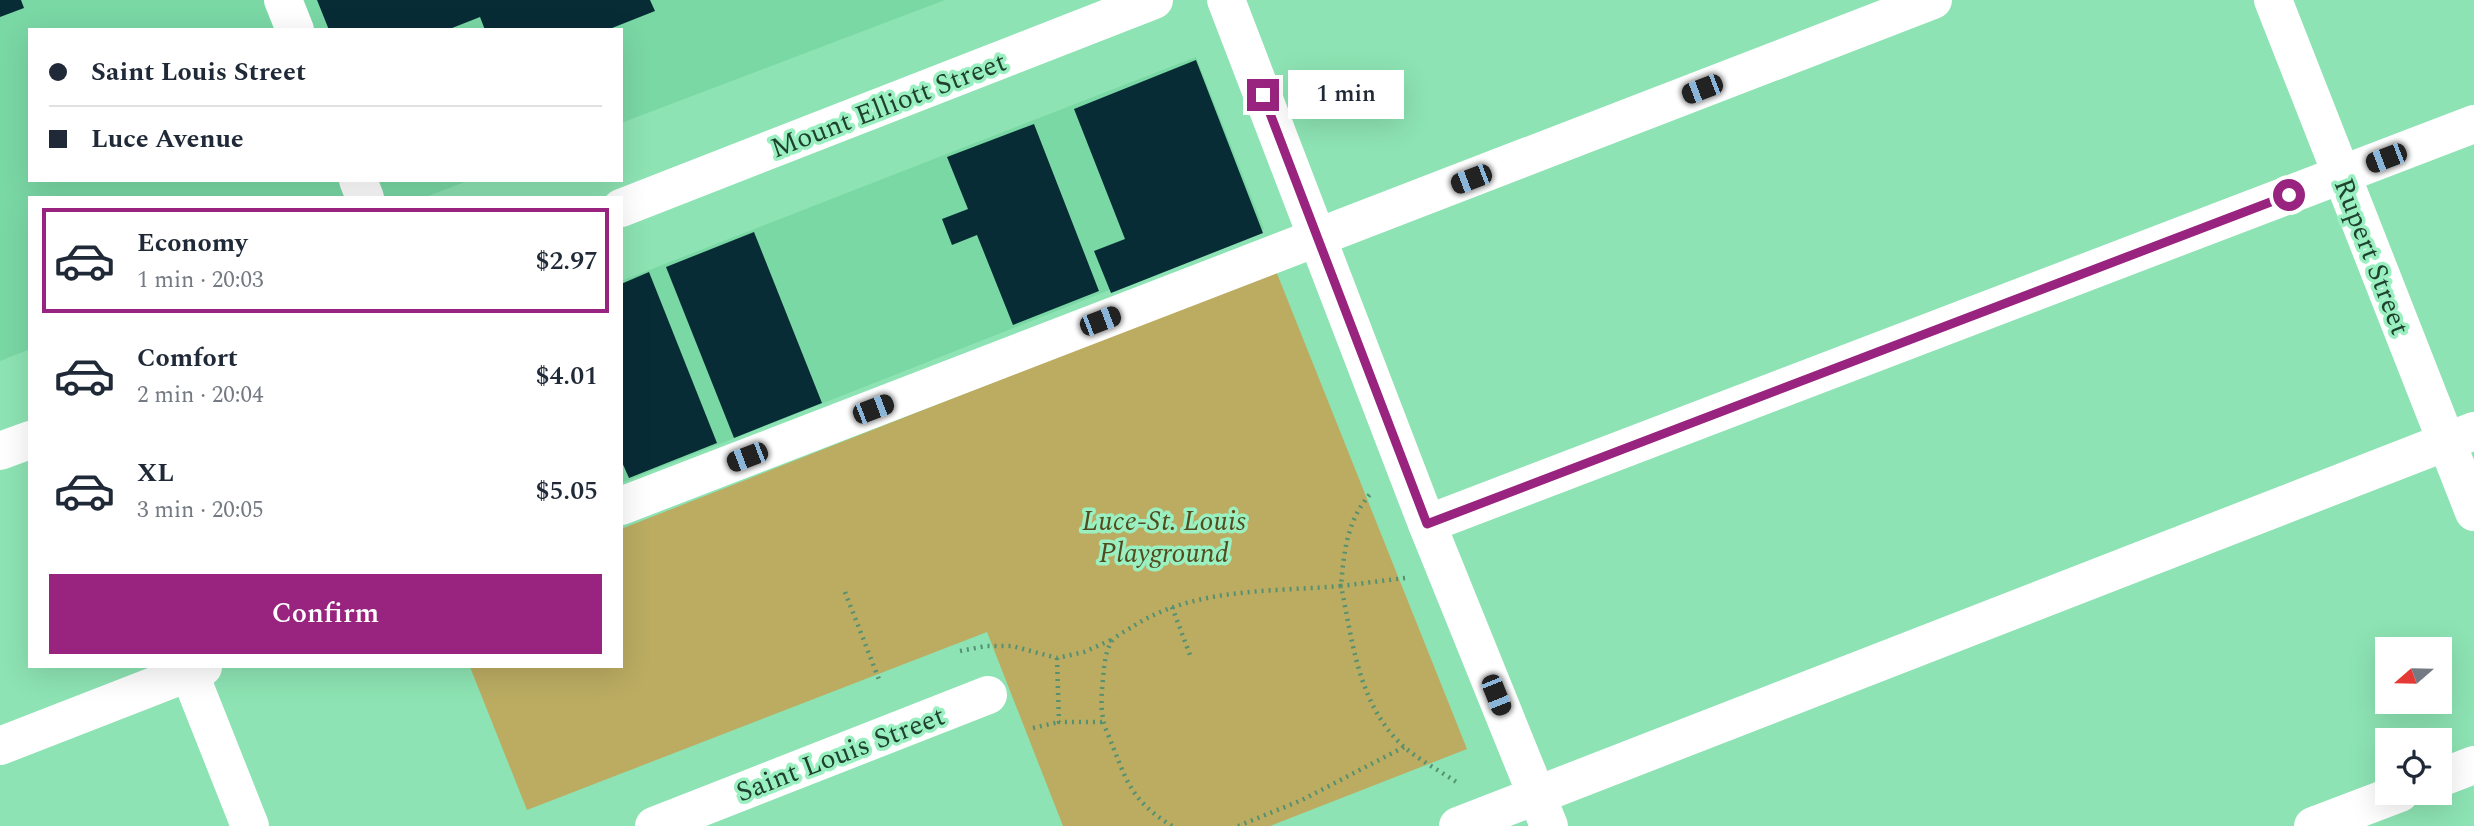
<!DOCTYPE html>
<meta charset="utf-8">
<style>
:root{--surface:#fff;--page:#f6f6f7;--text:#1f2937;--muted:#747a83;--line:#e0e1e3;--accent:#99247f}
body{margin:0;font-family:Spectral,serif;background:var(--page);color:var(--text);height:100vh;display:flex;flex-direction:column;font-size:26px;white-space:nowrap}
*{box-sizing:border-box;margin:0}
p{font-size:23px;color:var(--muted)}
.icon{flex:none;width:38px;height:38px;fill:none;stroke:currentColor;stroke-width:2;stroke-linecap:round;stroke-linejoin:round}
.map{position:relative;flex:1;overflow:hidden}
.side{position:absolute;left:28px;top:196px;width:595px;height:472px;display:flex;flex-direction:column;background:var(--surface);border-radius:0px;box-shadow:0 7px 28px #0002}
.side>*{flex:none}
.banner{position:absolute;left:28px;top:28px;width:595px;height:154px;border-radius:0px;box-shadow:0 7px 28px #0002;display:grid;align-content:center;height:154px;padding:0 21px;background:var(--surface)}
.needle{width:46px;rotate:250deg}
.buttons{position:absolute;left:2375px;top:637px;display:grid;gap:14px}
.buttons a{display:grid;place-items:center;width:77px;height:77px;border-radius:0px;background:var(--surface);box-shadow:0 7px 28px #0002;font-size:35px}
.end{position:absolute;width:32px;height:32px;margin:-16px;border:9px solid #99247f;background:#fff;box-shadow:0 0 0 4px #fff}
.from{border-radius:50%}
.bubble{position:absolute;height:49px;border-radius:0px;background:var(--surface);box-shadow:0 7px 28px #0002;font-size:23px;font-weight:600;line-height:49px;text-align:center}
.car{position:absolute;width:21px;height:42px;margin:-21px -10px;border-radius:9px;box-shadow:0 0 5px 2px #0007;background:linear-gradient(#222 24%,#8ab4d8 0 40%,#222 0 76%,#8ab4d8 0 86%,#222 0)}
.banner b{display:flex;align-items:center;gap:24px;height:66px;font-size:26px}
.banner b+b{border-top:2px solid var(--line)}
.banner i{width:18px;height:18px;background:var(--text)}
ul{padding:12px 0 0;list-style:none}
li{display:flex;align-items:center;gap:21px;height:105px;margin:0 14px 10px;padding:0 7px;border:4px solid transparent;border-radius:0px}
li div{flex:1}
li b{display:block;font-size:26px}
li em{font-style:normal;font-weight:600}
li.current{border-color:var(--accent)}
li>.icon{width:63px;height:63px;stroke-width:1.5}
.primary-button{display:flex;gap:14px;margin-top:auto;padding:14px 21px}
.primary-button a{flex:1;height:80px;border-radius:0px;background:var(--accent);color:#fff;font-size:28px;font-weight:600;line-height:80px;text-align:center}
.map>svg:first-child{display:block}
.built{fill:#7ad8a5}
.green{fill:#bbac62}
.building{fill:#082c36}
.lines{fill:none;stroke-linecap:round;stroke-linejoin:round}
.path{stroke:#559170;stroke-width:4.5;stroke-dasharray:2 5;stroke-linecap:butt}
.minor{stroke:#fff;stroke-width:38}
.route{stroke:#99247f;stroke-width:9}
.labels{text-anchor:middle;stroke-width:7;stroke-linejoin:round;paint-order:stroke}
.street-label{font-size:28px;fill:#1f422f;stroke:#9af0c0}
.park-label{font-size:28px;font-style:italic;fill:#534b1e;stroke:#9af0c0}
</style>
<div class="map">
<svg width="2474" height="826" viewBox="0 0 2474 826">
<rect width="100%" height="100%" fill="#8de3b3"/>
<g class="built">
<path d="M 0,0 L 945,0 L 621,123 L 621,30 L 30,30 L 30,180 L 470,180 L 423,198 L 30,198 L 30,349 L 0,361 Z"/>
<path d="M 1196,57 L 1264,229 L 621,483 L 621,281 Z"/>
</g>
<path class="green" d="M 1276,271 L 1467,749 L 1270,826 L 1063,826 L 987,632 L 527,810 L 470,667 L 621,667 L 621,529 Z"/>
<g class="building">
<path d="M 0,0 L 21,0 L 24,8 L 0,17 Z"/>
<path d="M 317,0 L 650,0 L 655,11 L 607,30 L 485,30 L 480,17 L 447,30 L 329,30 Z"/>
<path d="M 1196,60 L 1263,233 L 1111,293 L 1094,251 L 1125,239 L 1074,109 Z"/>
<path d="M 1034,124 L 1099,291 L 1013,325 L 977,235 L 952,245 L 942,219 L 968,209 L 947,157 Z"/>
<path d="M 754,232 L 822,403 L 734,438 L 666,267 Z"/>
<path d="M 649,272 L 717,443 L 629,478 L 621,460 L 621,284 Z"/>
</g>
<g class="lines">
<g class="path">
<path d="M 1405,578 L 1341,586 C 1353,643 1358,704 1403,746 C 1419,760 1440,771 1458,783"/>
<path d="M 845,592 L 880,682"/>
<path d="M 1172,607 L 1190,655"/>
<path d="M 960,651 L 986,646 L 1012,646 L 1057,658 L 1084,652 L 1111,640"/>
<path d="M 1057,658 L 1059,722 L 1103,722"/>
<path d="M 1033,728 L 1059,722"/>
<path d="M 1172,826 C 1127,798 1126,777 1107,732 C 1100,715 1101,697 1103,679 C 1104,666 1105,654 1111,642 C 1115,636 1126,631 1132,627 C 1194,587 1271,592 1341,586 C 1344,551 1347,519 1372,492"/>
<path d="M 1238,826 L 1302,800 L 1404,747"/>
</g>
<g class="minor">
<path d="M 283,0 L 295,30"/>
<path d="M 1226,0 L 1427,524 L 1549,826"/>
<path d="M 2273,0 L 2474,512"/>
<path d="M 358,180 L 365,198"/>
<path d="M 621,208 L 1154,0"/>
<path d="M 0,451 L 30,440"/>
<path d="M 621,506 L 1933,0"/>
<path d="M 1427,524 L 2474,124"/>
<path d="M 187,667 L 250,826"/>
<path d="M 0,746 L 203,667"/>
<path d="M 2440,778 L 2474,765"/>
<path d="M 654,826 L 988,695"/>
<path d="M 1458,826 L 2474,431"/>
<path d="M 2313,826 L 2400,793"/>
</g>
</g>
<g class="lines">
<path class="route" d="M 1263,95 L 1427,524 L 2289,195"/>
</g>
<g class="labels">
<g class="street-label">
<text transform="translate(888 104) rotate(-21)" y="10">Mount Elliott Street</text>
<text transform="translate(2373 256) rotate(69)" y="10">Rupert Street</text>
<text transform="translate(840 753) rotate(-21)" y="10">Saint Louis Street</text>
</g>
<g class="park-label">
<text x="1164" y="530">Luce-St. Louis<tspan x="1164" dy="32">Playground</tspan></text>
</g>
</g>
</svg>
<div class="buttons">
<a><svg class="needle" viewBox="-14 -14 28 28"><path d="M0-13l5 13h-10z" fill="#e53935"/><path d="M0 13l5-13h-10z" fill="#747a83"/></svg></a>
<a><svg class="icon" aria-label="locate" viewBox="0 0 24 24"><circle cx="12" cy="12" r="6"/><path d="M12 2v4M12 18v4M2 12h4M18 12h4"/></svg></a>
</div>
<i class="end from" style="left:2289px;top:195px"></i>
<i class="end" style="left:1263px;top:95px"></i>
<div class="bubble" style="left:1288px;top:70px;width:116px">1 min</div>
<i class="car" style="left:1702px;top:89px;rotate:249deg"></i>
<i class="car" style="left:2386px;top:158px;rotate:249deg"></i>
<i class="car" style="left:1471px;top:179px;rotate:249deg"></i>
<i class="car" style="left:1100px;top:321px;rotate:69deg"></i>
<i class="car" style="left:873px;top:409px;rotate:69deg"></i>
<i class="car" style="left:747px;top:457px;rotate:249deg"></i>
<i class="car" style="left:1496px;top:695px;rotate:158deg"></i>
<div class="banner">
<b><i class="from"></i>Saint Louis Street</b>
<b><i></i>Luce Avenue</b>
</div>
<section class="side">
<ul>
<li class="current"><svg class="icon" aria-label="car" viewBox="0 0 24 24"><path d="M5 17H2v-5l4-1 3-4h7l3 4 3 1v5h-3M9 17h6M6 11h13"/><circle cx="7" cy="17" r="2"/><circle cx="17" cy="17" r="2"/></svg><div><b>Economy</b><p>1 min · 20:03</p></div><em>$2.97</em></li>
<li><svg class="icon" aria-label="car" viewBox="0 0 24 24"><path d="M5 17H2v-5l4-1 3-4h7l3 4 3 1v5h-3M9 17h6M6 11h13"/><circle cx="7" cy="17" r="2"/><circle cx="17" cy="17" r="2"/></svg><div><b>Comfort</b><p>2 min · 20:04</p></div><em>$4.01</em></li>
<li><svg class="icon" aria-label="car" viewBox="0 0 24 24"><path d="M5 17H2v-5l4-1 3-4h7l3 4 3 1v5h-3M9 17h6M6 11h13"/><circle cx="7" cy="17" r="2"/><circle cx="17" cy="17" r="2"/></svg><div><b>XL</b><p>3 min · 20:05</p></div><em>$5.05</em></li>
</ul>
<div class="primary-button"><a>Confirm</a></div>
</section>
</div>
